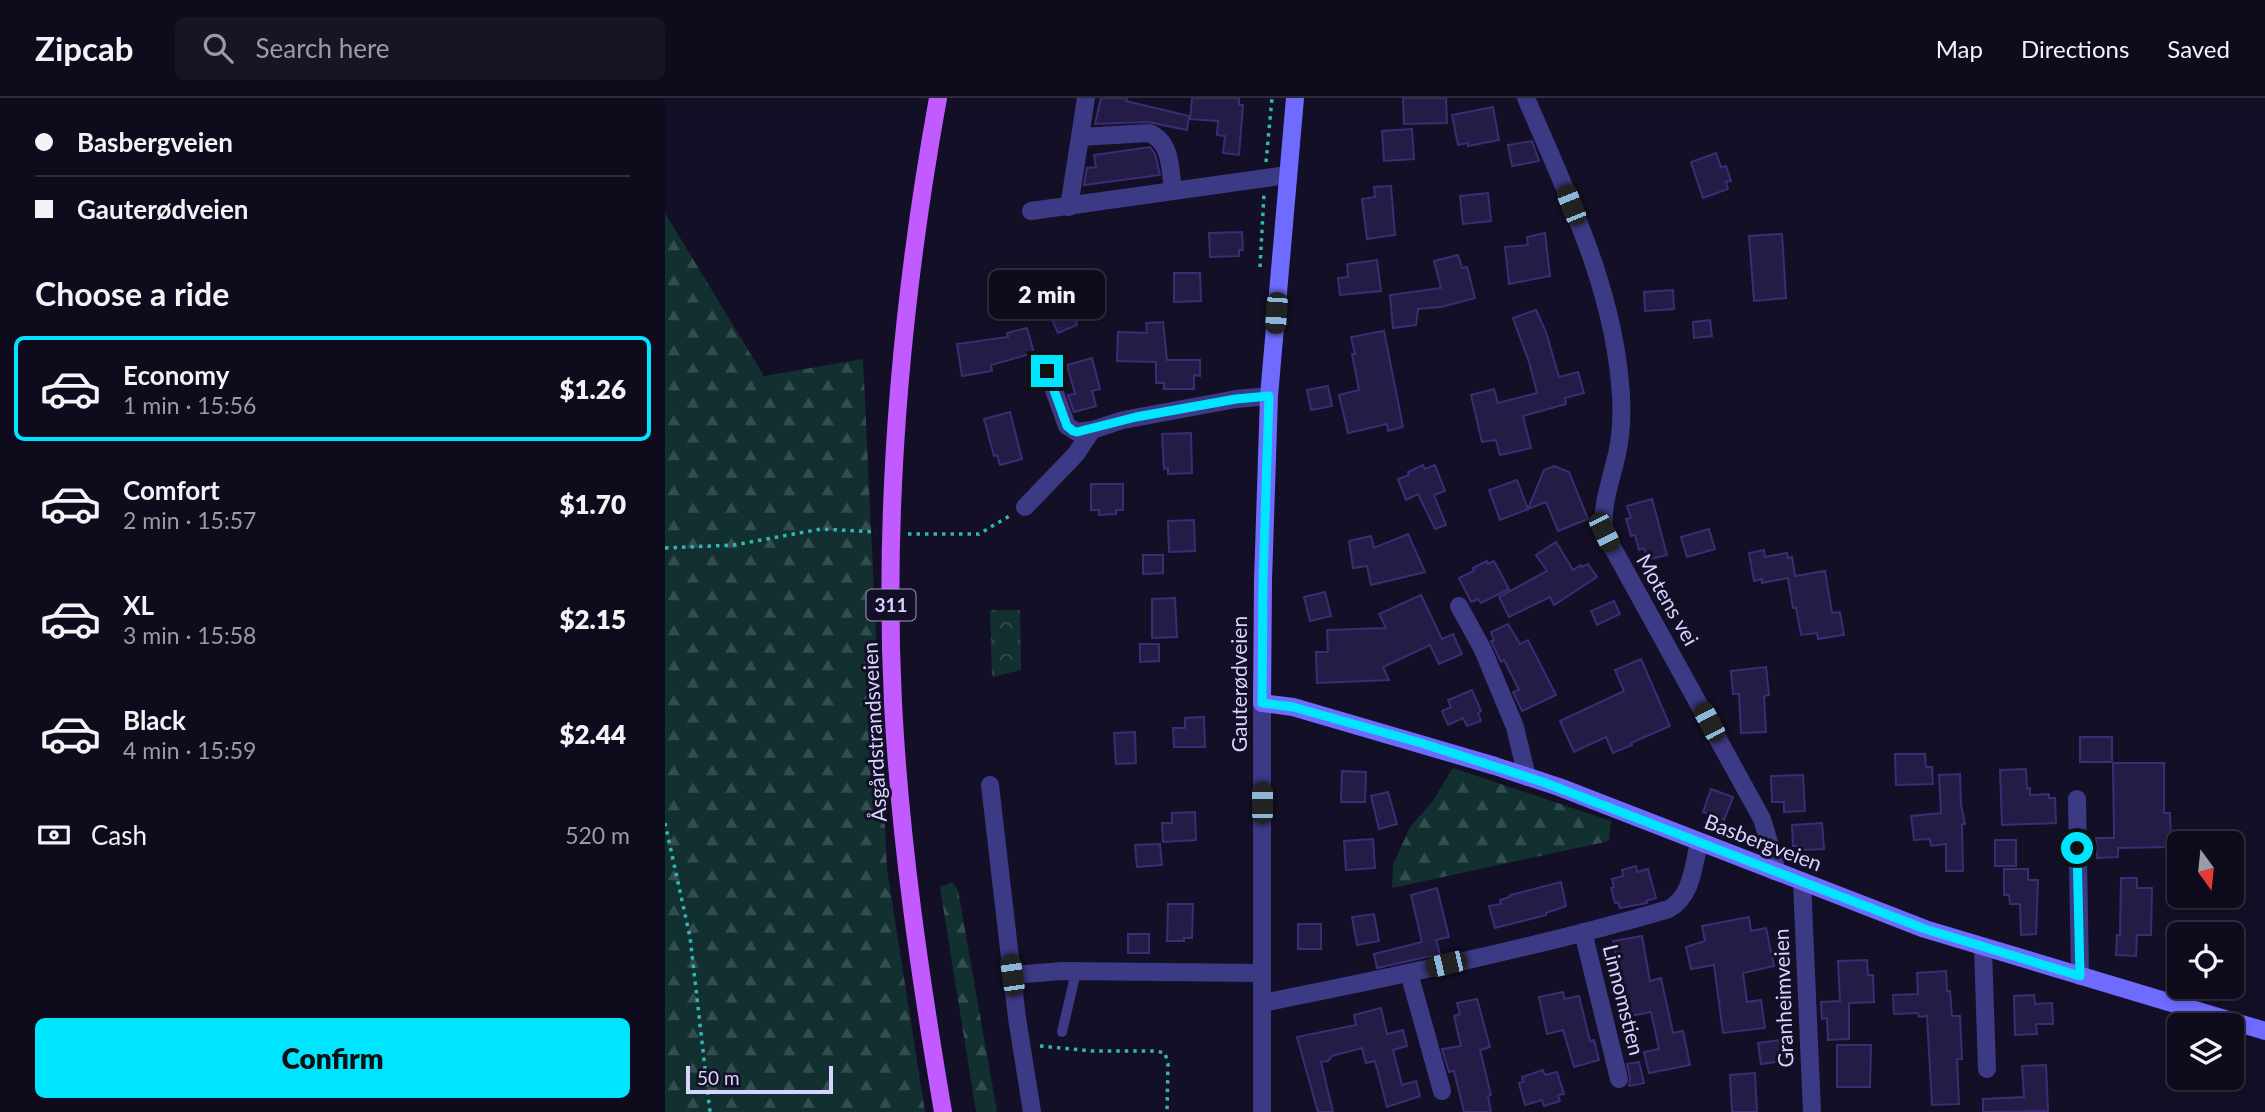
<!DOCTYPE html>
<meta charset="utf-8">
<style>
:root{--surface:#0e0b1c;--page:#171425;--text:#f1f3f6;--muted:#9b9ba3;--line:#2e2b3b;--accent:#00e5ff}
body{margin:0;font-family:Lato,sans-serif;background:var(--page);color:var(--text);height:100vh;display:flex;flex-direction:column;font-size:26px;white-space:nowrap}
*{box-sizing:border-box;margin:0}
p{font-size:23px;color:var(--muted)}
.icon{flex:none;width:38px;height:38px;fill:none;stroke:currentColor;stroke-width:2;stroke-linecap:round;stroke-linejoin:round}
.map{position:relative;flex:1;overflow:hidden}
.drawer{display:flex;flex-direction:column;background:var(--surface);width:665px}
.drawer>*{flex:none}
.banner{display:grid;align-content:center;height:154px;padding:0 35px;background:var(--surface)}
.needle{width:46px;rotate:165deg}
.tools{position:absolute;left:1502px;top:733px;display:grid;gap:14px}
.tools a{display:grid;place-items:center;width:77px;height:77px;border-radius:10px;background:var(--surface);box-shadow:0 4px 10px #0003,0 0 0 2px var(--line);font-size:35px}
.scale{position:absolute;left:21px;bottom:18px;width:147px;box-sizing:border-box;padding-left:7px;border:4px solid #d9d4ff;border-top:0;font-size:19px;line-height:24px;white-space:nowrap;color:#d9d4ff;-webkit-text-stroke:5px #130f26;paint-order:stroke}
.end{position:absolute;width:32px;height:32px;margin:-16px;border:9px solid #00e5ff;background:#111;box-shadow:0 0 0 4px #111}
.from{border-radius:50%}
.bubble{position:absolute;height:49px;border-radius:10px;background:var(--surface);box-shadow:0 4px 10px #0003,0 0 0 2px var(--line);font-size:23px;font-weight:800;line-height:49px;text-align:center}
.car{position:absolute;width:21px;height:42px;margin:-21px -10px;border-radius:9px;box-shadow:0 0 5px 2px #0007;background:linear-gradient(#222 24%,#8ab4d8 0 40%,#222 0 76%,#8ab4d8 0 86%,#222 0)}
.banner b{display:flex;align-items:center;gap:24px;height:66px;font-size:26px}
.banner b+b{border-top:2px solid var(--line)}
.banner i{width:18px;height:18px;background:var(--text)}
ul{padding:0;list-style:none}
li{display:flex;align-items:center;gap:21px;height:105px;margin:0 14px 10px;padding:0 21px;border:4px solid transparent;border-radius:10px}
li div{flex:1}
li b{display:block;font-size:26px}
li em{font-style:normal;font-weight:800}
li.on{border-color:var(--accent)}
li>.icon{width:63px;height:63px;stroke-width:1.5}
h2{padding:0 35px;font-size:32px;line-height:84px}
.pay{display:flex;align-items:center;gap:18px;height:77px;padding:0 35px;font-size:26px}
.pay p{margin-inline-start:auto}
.cta{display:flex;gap:14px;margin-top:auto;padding:14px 35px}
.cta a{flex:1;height:80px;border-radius:10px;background:var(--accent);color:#111;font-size:28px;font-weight:800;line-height:80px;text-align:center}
header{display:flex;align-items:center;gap:42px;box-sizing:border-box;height:98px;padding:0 35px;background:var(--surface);border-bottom:2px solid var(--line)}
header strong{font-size:33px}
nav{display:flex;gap:38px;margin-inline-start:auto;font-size:24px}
.search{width:490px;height:63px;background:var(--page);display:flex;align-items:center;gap:18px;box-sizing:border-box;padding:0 24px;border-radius:10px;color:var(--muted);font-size:26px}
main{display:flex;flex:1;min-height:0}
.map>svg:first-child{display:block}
.forest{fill:url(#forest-firs)}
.park{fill:url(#park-crowns)}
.building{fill:#241b47;stroke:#3b2d73;stroke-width:2}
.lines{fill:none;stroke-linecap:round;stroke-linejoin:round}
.path{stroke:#2fb8b0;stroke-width:3.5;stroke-dasharray:3.5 5;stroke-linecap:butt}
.service{stroke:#3d3a85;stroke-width:10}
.minor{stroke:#3d3a85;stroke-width:18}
.secondary{stroke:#6f6bff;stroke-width:18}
.primary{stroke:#c25bff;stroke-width:18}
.route{stroke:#00e5ff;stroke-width:9}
.labels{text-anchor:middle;stroke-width:6;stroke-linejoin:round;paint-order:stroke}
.shield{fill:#130f26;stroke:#9e99be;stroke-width:2}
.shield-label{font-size:19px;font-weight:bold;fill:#d9d4ff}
.street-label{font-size:21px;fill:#d9d4ff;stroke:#130f26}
</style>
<header>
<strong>Zipcab</strong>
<div class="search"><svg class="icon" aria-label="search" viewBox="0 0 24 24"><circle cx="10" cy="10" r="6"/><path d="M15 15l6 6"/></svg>Search here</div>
<nav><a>Map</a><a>Directions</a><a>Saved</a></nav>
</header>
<main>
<section class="drawer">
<div class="banner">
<b><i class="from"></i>Basbergveien</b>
<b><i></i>Gauterødveien</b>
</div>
<h2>Choose a ride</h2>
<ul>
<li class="on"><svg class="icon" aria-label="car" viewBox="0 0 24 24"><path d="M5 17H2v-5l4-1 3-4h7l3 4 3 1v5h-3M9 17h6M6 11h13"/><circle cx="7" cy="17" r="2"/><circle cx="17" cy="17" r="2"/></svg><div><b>Economy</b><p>1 min · 15:56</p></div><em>$1.26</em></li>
<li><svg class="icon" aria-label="car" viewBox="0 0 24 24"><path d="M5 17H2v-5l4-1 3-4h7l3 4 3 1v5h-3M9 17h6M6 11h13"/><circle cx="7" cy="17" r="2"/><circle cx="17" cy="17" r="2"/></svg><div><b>Comfort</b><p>2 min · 15:57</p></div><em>$1.70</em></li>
<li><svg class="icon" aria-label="car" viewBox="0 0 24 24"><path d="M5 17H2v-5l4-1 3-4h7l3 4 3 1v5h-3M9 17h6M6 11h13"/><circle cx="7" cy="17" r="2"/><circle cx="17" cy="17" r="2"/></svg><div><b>XL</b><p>3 min · 15:58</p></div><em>$2.15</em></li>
<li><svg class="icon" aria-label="car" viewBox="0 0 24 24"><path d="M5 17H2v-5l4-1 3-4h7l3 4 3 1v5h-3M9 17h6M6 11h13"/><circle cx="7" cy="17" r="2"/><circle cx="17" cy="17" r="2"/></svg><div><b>Black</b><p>4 min · 15:59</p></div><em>$2.44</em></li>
</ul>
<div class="pay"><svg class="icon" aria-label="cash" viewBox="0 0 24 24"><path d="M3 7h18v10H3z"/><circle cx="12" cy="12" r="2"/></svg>Cash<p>520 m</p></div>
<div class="cta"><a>Confirm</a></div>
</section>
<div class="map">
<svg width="1600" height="1014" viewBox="0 0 1600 1014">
<defs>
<pattern id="forest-firs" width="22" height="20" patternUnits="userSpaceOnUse" patternTransform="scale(1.75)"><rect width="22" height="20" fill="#12302f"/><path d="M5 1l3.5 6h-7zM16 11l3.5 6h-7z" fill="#344d4e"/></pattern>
<pattern id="park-crowns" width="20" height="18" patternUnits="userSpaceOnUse" patternTransform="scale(1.75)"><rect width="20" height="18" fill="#12302f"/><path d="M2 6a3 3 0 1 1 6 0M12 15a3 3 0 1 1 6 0" fill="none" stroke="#344d4e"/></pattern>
</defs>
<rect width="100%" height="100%" fill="#130f26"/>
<g class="forest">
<path d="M 0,115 L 99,278 L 198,261 L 222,771 L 260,1014 L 0,1014 Z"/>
<path d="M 788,670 L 946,723 L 944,743 L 727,790 L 728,767 L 745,729 L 767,704 Z"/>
<path d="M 287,784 L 293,792 L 332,1014 L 311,1014 L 275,789 Z"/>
</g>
<path class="park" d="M 325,512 L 355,512 L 356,572 L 327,579 Z"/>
<g class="building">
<path d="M 436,0 L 462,0 L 461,3 L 524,18 L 522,32 L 483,24 L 430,26 Z"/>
<path d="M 527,0 L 574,0 L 574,7 L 578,7 L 574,57 L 558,55 L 560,38 L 552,37 L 553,23 L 525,21 Z"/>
<path d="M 738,0 L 781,0 L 782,25 L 739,26 Z"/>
<path d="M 828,9 L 834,42 L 803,48 L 803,45 L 793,47 L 787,17 Z"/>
<path d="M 747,31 L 749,61 L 719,63 L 717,33 Z"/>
<path d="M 867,43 L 874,63 L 847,68 L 843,47 Z"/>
<path d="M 485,49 L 490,56 L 495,77 L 419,87 L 422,70 L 431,69 L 429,57 Z"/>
<path d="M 1051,55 L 1056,69 L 1061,68 L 1066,83 L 1061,84 L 1063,91 L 1038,100 L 1026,64 Z"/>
<path d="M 726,88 L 730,137 L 702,141 L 697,101 L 710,99 L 709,89 Z"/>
<path d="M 823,95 L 826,123 L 798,126 L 795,98 Z"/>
<path d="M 577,134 L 578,152 L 574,152 L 574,158 L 545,159 L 544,135 Z"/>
<path d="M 880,135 L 885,178 L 844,186 L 840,149 L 863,147 L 862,139 Z"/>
<path d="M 1117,136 L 1121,200 L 1089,203 L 1084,138 Z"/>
<path d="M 793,157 L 797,170 L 802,169 L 810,200 L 776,209 L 753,211 L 751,227 L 728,230 L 725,197 L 776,190 L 769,163 Z"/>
<path d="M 712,162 L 716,193 L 675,197 L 673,180 L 683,179 L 682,166 Z"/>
<path d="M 509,175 L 535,175 L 536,203 L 509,204 Z"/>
<path d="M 1008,192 L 1009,211 L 980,213 L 979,194 Z"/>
<path d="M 408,196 L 418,220 L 411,223 L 412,227 L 393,235 L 381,207 Z"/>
<path d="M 871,212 L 881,234 L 894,279 L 913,274 L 919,295 L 900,300 L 901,306 L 858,318 L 866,350 L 835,357 L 831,342 L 817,344 L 806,297 L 829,291 L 833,305 L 872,295 L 864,264 L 848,220 Z"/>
<path d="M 1045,222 L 1047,238 L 1029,240 L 1028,224 Z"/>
<path d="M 498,224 L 502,262 L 535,262 L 535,278 L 529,277 L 529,291 L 499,291 L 499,285 L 491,285 L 491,264 L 452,263 L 453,234 L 482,235 L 481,225 Z"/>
<path d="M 362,230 L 369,255 L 326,267 L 327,273 L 297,278 L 292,246 L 343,239 L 342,235 Z"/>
<path d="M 719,233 L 738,329 L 723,333 L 722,326 L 683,335 L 674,297 L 694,292 L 687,256 L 690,256 L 686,239 Z"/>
<path d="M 427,260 L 435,291 L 427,293 L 431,308 L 409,314 L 403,297 L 410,296 L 402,267 Z"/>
<path d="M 663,288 L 667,308 L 646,312 L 642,292 Z"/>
<path d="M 345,314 L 357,361 L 335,367 L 332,357 L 329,358 L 319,321 Z"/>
<path d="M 526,335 L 527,375 L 503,376 L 503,370 L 499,371 L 497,336 Z"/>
<path d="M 758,367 L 760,371 L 770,367 L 780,393 L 769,397 L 781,427 L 770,431 L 753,396 L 741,402 L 733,381 L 744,377 L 743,374 Z"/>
<path d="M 889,368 L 904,374 L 923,421 L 893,433 L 881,404 L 835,422 L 824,392 L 852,382 L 863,411 L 879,372 Z"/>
<path d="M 426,386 L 458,386 L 458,412 L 451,412 L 451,416 L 434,417 L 434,412 L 426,412 Z"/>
<path d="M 987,401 L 1002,457 L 982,462 L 979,450 L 974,452 L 970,437 L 966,438 L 961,421 L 966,420 L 962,408 Z"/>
<path d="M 529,422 L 530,453 L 504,454 L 503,423 Z"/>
<path d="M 1044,431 L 1050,451 L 1022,459 L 1016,439 Z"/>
<path d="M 743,436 L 760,474 L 706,487 L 702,468 L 688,470 L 684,443 L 706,438 L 709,450 Z"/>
<path d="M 891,444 L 908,472 L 916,467 L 917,469 L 923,466 L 932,479 L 889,507 L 885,499 L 844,519 L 834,499 L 882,473 L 871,457 Z"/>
<path d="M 1099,452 L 1100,459 L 1122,455 L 1123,460 L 1127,459 L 1130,478 L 1160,473 L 1167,515 L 1175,514 L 1179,537 L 1153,541 L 1152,535 L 1136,537 L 1131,510 L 1128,510 L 1123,480 L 1097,485 L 1097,481 L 1089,483 L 1084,455 Z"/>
<path d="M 478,457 L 498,457 L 498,475 L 478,476 Z"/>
<path d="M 822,463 L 823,466 L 829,463 L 844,491 L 816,505 L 813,501 L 806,504 L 794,480 L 809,473 L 808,470 Z"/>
<path d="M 660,494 L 666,518 L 645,523 L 639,499 Z"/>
<path d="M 756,497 L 777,541 L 788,536 L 797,556 L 774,566 L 765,547 L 718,569 L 724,582 L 652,585 L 651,554 L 663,554 L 662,532 L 721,530 L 714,516 Z"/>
<path d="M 510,500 L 512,539 L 487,540 L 487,501 Z"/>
<path d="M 949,503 L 955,516 L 932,527 L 926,513 Z"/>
<path d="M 843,526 L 855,546 L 863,542 L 891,597 L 857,613 L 848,594 L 854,592 L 839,562 L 836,564 L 826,543 L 829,542 L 826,534 Z"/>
<path d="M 475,546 L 494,546 L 494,563 L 475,564 Z"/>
<path d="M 976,561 L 1005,628 L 966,645 L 967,647 L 948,655 L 941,639 L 909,654 L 895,623 L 959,593 L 950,572 Z"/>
<path d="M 1101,569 L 1104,597 L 1099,598 L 1101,634 L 1076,635 L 1074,596 L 1068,596 L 1066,573 Z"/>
<path d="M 807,592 L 816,613 L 813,615 L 816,623 L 802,628 L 798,620 L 783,627 L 777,613 L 786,609 L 783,602 Z"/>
<path d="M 539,619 L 540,649 L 509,649 L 508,630 L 520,630 L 520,620 Z"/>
<path d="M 470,634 L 471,665 L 451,666 L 449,635 Z"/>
<rect x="1415" y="639" width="32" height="25"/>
<path d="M 1230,656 L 1260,656 L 1261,669 L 1267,669 L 1268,686 L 1231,687 Z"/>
<path d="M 1448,665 L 1499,665 L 1499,715 L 1505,715 L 1506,749 L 1453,750 L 1453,759 L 1432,760 L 1431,740 L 1449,740 Z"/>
<path d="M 1361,671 L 1362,691 L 1365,690 L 1365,697 L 1384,696 L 1384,700 L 1390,700 L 1391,725 L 1337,727 L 1335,672 Z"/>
<path d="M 677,673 L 701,674 L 700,704 L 676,704 Z"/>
<path d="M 1295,676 L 1296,707 L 1300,726 L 1297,726 L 1298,773 L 1281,773 L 1281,746 L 1266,748 L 1265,741 L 1249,742 L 1246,718 L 1276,715 L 1274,677 Z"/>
<path d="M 1138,677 L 1140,713 L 1119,714 L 1119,704 L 1107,704 L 1106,678 Z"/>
<path d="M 1046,691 L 1068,699 L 1059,722 L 1038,714 Z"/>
<path d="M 723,694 L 732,726 L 714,731 L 706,698 Z"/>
<path d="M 530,714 L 531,742 L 498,744 L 497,725 L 507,725 L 507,715 Z"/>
<path d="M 1157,725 L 1159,751 L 1137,752 L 1137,748 L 1128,748 L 1127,727 Z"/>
<path d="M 708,741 L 710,770 L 681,772 L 679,743 Z"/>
<rect x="1330" y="742" width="21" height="26"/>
<path d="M 495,746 L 497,767 L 472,769 L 470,747 Z"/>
<path d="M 971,768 L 972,774 L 983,771 L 991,800 L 981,803 L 982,805 L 955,810 L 953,804 L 950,805 L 946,790 L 949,789 L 947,781 L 958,778 L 957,772 Z"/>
<path d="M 1339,771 L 1363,771 L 1363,782 L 1373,782 L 1371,836 L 1356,837 L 1355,806 L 1345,806 L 1344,797 L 1339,797 Z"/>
<path d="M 1456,780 L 1472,780 L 1472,790 L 1487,790 L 1486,837 L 1472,837 L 1471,858 L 1451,857 L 1452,837 L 1455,837 Z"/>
<path d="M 896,784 L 901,808 L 881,815 L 881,817 L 830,830 L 824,808 L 836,806 L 835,802 L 845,799 L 845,797 Z"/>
<path d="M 772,790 L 784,839 L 771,842 L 775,856 L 712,870 L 709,856 L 757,844 L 746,797 Z"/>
<path d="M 503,806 L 528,806 L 527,840 L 519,840 L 519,843 L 502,843 Z"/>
<path d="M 709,816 L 714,843 L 692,847 L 687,819 Z"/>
<path d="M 1084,819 L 1086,833 L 1101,830 L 1109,868 L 1078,875 L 1082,904 L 1096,902 L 1100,930 L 1058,935 L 1049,867 L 1026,871 L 1021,849 L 1040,843 L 1037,828 Z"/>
<rect x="633" y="826" width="23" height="25"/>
<rect x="463" y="836" width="21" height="19"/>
<path d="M 977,838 L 985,883 L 996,880 L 1008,935 L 1018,933 L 1025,967 L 984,975 L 979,954 L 994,951 L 986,914 L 960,919 L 953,885 L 947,886 L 943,869 L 953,867 L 948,843 Z"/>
<path d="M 1202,862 L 1203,877 L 1208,877 L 1209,904 L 1184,905 L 1184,941 L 1163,942 L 1162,920 L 1157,921 L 1156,904 L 1175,903 L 1173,863 Z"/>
<path d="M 1281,873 L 1282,893 L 1285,893 L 1287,918 L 1295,918 L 1297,961 L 1292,961 L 1294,1006 L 1267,1007 L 1262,918 L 1254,919 L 1253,915 L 1229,916 L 1228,897 L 1253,896 L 1252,875 Z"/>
<path d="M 898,894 L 899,901 L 914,898 L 925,943 L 929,942 L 934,962 L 909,969 L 898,932 L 882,936 L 874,899 Z"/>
<path d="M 1369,897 L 1370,906 L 1387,905 L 1388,926 L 1371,926 L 1372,936 L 1350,937 L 1349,898 Z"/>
<path d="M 812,901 L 825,949 L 815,952 L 826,997 L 823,998 L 826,1014 L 799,1014 L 789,973 L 784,974 L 777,951 L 796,948 L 789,918 L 795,916 L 792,905 Z"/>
<path d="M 716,910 L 722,936 L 738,932 L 742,948 L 728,952 L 737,987 L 751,983 L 755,998 L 722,1009 L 710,963 L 701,965 L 697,950 L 667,958 L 663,963 L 656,964 L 668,1014 L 653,1014 L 632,939 L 691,927 L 689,917 Z"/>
<path d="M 1115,942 L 1118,963 L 1096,966 L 1093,945 Z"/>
<path d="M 1172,947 L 1206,947 L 1205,989 L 1172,989 Z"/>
<path d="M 974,964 L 979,985 L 964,988 L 965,979 L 962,966 Z"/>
<path d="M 1381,967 L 1383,1013 L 1318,1014 L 1318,1001 L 1359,999 L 1357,968 Z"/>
<path d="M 878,972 L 880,977 L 892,974 L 899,996 L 893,997 L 895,1003 L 879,1008 L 877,1002 L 860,1007 L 854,985 L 858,984 L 857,979 Z"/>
<path d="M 1090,975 L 1092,1014 L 1067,1014 L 1065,977 Z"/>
</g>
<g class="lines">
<g class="path">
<path d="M 601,64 L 607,0"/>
<path d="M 595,169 L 599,96"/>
<path d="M 243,436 L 314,436 L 346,417"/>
<path d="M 0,450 L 69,447 L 156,431 L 211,434"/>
<path d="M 0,725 L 25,839 L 45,1014"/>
<path d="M 375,948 L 427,953 L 491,953 L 500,955 L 503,966 L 502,1014"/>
</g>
<path class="service" d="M 397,934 L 411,874"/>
<g class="minor">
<path d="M 861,0 C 902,96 950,192 956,298 C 957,317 956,338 952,356 C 946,383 936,407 939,434 L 1097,721 L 1110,764 L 1109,773"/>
<path d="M 415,39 L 421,0"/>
<path d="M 404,109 L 415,39 L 484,35 C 507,44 505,72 508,93"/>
<path d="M 366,113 L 622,77"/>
<path d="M 382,273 L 402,328 L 412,334 L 427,332"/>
<path d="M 360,409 L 411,356 L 427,332 L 458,322 L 571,301 L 604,298"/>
<path d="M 794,508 L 818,552 L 850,629 L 862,679"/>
<path d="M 597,605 L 597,1014"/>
<path d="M 325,687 L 352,920 L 367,1014"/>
<path d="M 1412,701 L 1415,878"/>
<path d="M 1137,784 L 1147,1014"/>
<path d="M 918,834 L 954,981"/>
<path d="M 1318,850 L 1322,971"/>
<path d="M 744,875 L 777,993"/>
<path d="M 347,877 L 397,873 L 597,875"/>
<path d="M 598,905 C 734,877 871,850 1004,811 C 1027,798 1028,769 1034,745"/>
</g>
<path class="secondary" d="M 630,0 L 604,298 L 598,483 L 597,605 L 628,609 L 830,668 L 894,689 L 1260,831 L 1600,933"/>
<path class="primary" d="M 273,0 C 237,199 218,402 228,605 C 235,742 255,879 278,1014"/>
</g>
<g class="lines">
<path class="route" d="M 382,273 L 402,328 L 408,333 L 412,334 L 471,319 L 571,301 L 604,298 L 598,484 L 597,605 L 628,609 L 756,645 L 878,684 L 1260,831 L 1415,878 L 1412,750"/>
</g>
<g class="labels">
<rect class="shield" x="201.5" y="491.5" width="49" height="31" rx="5"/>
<g class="shield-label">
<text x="226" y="514">311</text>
</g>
<g class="street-label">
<text transform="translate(1002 502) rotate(60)" y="7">Motens vei</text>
<text transform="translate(575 586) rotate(-90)" y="7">Gauterødveien</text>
<text transform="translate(210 634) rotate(-93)" y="7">Åsgårdstrandsveien</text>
<text transform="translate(1098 745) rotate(21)" y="7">Basbergveien</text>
<text transform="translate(1119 900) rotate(-92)" y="7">Granheimveien</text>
<text transform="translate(958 902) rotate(76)" y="7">Linnomstien</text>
</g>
</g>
</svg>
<div class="tools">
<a><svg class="needle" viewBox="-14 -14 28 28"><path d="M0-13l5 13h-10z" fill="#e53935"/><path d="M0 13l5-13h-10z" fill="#9b9ba3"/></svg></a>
<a><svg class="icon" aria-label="locate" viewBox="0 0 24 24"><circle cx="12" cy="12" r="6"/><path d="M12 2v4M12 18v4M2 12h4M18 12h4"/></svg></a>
<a><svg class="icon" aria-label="layers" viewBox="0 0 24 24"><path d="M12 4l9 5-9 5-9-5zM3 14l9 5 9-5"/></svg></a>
</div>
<div class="scale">50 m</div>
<i class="end from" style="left:1412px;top:750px"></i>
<i class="end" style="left:382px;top:273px"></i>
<div class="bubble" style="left:324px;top:172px;width:116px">2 min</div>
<i class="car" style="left:906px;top:107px;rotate:338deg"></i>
<i class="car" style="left:611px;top:215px;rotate:184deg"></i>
<i class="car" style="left:939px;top:434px;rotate:154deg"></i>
<i class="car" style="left:1044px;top:624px;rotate:332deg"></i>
<i class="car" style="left:597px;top:705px;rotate:0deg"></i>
<i class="car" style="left:781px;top:866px;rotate:257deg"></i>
<i class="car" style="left:347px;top:877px;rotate:352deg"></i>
</div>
</main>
